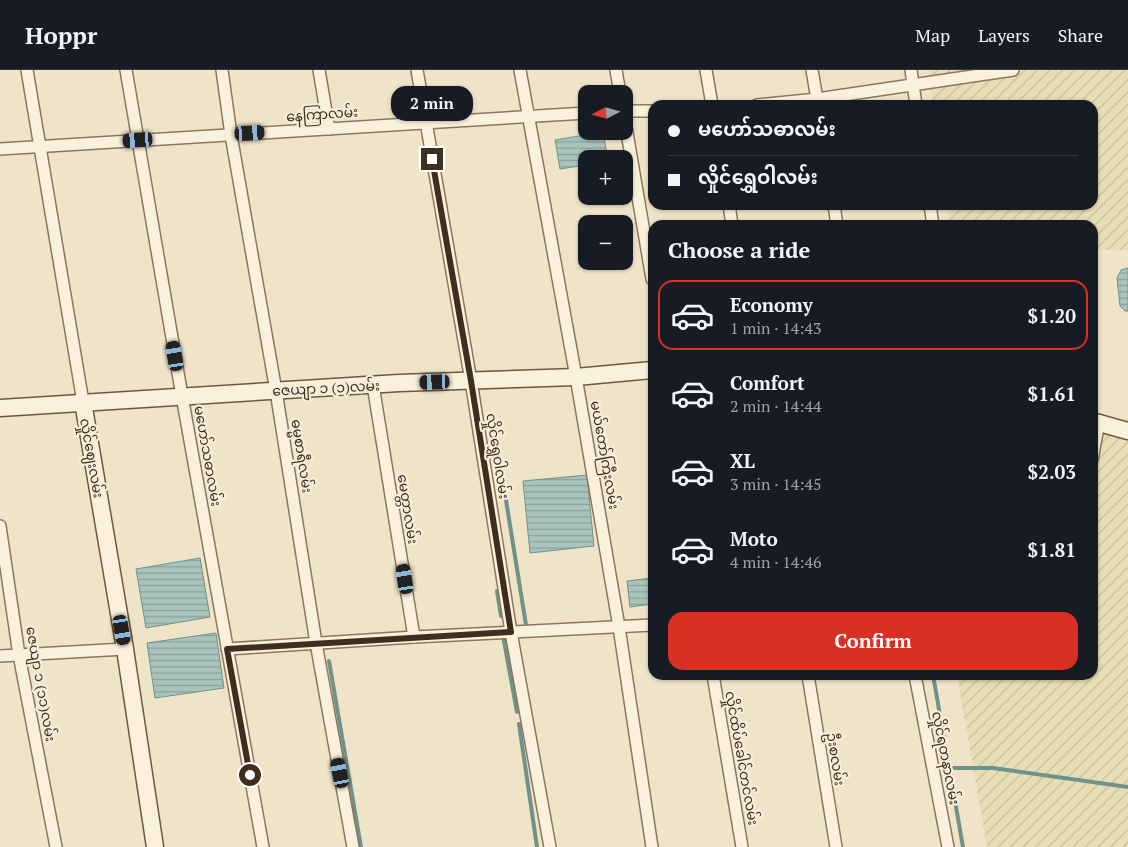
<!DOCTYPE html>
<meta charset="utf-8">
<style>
:root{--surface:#171b24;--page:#20242c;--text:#f1f3f6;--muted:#9ea1a6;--line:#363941;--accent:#d93025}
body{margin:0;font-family:"PT Serif","Noto Sans Myanmar",serif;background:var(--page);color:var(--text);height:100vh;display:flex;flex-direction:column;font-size:19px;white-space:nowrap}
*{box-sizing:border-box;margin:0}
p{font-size:16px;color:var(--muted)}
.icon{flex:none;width:28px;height:28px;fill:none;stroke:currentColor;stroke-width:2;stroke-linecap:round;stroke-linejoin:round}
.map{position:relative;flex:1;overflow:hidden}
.details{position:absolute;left:648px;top:150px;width:450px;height:460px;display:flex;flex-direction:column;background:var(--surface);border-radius:15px;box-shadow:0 1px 4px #0004}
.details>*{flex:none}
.top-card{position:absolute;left:648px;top:30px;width:450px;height:110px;border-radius:15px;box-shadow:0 1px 4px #0004;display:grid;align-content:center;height:110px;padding:0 20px;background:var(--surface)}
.needle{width:32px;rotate:264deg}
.tools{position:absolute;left:578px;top:15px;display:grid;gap:10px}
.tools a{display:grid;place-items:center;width:55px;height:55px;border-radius:10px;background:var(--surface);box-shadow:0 1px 4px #0004;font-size:25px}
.end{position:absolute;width:22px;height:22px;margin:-11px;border:6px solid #3d2e20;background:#fff;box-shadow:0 0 0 2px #fff}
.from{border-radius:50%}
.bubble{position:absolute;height:35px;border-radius:15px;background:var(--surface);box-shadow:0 1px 4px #0004;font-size:16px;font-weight:600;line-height:35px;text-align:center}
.car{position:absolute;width:15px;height:30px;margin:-15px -8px;border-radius:6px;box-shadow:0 0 4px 1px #0007;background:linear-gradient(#222 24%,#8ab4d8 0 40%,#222 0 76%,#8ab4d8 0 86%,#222 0)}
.top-card b{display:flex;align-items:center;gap:18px;height:48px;font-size:19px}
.top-card b+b{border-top:1px solid var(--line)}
.top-card i{width:12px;height:12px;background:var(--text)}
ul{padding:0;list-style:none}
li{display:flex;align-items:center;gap:15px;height:70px;margin:0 10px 8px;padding:0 10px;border:2px solid transparent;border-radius:15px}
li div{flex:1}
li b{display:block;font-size:19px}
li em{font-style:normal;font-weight:600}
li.current{border-color:var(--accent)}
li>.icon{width:45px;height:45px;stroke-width:1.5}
h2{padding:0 20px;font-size:22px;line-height:60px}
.action{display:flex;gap:10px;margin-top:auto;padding:10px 20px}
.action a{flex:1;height:58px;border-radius:15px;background:var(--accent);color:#fff;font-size:20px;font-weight:600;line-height:58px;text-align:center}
header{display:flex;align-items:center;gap:30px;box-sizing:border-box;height:70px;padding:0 25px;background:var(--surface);border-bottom:1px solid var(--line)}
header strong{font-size:24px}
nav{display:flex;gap:28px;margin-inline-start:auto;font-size:18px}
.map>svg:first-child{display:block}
.farmland{fill:url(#farmland-furrows)}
.water{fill:url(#water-rules);stroke:#6f938a}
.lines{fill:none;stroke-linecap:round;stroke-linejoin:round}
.stream{stroke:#6f938a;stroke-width:4}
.street-casing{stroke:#8d765c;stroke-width:14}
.secondary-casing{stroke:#6f573f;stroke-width:19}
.street{stroke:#faf1dc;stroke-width:11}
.secondary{stroke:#faf1dc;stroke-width:16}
.route{stroke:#3d2e20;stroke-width:6}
.labels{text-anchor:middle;stroke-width:4.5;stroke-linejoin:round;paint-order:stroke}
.street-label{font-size:14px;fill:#3d2e20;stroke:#f7eed8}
</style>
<header>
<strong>Hoppr</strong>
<nav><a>Map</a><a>Layers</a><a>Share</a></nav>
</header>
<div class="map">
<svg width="1128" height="777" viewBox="0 0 1128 777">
<defs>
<pattern id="farmland-furrows" width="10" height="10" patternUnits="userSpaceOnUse" patternTransform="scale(1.25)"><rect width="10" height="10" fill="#e6deb5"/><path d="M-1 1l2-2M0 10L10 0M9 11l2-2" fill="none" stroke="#c6bf9b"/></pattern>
<pattern id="water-rules" width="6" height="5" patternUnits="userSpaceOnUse" patternTransform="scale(1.25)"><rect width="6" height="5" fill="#a9c4bc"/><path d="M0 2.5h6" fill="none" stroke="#8ba098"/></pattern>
</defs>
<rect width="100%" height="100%" fill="#f0e4c8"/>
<g class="farmland">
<path d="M 928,0 L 1128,0 L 1128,180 L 1093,180 L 1092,155 L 950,155 L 947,135 L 1092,135 L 1092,35 L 933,35 Z"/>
<path d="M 1128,348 L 1128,777 L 987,777 L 957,605 L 1092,605 L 1093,371 Z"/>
</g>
<g class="water">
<path d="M 603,62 L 608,89 L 586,89 L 586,95 L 560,99 L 555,70 Z"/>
<path d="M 1128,198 L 1128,241 L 1125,241 L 1120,236 L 1117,208 L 1121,200 Z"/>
<path d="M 587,405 L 594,476 L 530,483 L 523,411 Z"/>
<path d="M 200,488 L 210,547 L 146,558 L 136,499 Z"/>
<path d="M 652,508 L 652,534 L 630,537 L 627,511 Z"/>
<path d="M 216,563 L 224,618 L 155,628 L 147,573 Z"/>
</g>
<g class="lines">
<g class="stream">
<path d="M 493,349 L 526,555"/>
<path d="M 497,521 L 501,546"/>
<path d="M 503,566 L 517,642"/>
<path d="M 329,591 L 361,777"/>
<path d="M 933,605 L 963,777"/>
<path d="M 519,654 L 537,777"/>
<path d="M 950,698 L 993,698 L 1128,717"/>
</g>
<defs>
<g id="street">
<path d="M 27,0 L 83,332"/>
<path d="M 126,0 L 182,326 L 263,777"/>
<path d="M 222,0 L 231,65 L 276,321 L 316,573 L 353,777"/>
<path d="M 319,0 L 329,59"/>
<path d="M 417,0 L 471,311 L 511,562 L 550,777"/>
<path d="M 520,0 L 576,307 L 619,557 L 652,777"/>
<path d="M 616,0 L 620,24"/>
<path d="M 706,0 L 712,35"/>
<path d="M 812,0 L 818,35"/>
<path d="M 911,0 L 916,35"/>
<path d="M 757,35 L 817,29 L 1013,0"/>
<path d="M 624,41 L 652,41"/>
<path d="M 624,45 L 652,209"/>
<path d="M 0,79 L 586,43"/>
<path d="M 729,135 L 732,155"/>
<path d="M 834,135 L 837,155"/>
<path d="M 930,135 L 933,155"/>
<path d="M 373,315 L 414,567"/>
<path d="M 1092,390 L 1099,352"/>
<path d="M 0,456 L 19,585 L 56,777"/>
<path d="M 227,579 L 414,567 L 652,555"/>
<path d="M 0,586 L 125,579"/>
<path d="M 713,605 L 742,777"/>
<path d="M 808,605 L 836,777"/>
<path d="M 915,605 L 948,777"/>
</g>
<g id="secondary">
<path d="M 83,332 L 125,579 L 155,777"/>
<path d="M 0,338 L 399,313 L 576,307 L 652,300"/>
<path d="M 1092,351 L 1128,361"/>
</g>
</defs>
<use href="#street" class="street-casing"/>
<use href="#secondary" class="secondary-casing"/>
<use href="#street" class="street"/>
<use href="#secondary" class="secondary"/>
</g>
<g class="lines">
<path class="route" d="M 250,705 L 227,579 L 511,562 L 471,311 L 432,89"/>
</g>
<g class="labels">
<g class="street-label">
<text transform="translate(322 44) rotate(-4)" y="5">နေကြာလမ်း</text>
<text transform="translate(326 318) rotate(-3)" y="5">ဇေယျာ ၁ (၁)လမ်း</text>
<text transform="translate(605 385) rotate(80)" y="5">မယ်တော်ကြီးလမ်း</text>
<text transform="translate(208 386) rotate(80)" y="5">မဟော်သဓာလမ်း</text>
<text transform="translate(302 386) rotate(81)" y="5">ဓမ္မစာရီလမ်း</text>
<text transform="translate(498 386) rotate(81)" y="5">လှိုင်ရွှေဝါလမ်း</text>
<text transform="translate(92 388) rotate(80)" y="5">လှိုင်ဈေးလမ်း</text>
<text transform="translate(408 439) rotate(81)" y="5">မေတ္တာလမ်း</text>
<text transform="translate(41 614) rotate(80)" y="5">ဇေယျာ ၁ (၁၁)လမ်း</text>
<text transform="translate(742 688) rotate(80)" y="5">လှိုင်ထိပ်ခေါင်တင်လမ်း</text>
<text transform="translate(946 688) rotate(79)" y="5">လှိုင်ရတနာလမ်း</text>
<text transform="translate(836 689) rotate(81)" y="5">ဦးစလမ်း</text>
</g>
</g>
</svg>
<div class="tools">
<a><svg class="needle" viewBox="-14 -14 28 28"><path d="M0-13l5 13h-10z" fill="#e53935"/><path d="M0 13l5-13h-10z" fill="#9ea1a6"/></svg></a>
<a>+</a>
<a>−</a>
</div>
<i class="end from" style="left:250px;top:705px"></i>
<i class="end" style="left:432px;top:89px"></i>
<div class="bubble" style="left:391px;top:16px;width:82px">2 min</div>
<i class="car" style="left:250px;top:63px;rotate:87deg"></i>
<i class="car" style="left:138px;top:70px;rotate:266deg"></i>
<i class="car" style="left:175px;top:286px;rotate:350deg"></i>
<i class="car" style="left:435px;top:312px;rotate:268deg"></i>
<i class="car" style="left:405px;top:509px;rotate:351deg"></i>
<i class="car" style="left:122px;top:560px;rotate:170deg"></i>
<i class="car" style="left:340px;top:703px;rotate:349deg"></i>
<div class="top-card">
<b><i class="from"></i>မဟော်သဓာလမ်း</b>
<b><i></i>လှိုင်ရွှေဝါလမ်း</b>
</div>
<section class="details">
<h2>Choose a ride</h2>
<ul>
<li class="current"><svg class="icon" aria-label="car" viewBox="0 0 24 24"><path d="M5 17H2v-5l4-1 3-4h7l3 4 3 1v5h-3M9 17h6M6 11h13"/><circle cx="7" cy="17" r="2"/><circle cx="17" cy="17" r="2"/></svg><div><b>Economy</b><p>1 min · 14:43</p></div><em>$1.20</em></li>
<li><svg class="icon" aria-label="car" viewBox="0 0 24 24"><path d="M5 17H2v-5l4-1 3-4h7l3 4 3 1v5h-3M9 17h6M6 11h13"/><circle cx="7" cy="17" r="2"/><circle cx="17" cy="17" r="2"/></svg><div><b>Comfort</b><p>2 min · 14:44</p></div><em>$1.61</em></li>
<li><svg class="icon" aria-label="car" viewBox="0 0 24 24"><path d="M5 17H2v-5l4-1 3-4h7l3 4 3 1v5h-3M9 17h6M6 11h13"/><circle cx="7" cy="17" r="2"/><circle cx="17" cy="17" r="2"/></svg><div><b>XL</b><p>3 min · 14:45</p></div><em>$2.03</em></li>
<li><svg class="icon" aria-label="car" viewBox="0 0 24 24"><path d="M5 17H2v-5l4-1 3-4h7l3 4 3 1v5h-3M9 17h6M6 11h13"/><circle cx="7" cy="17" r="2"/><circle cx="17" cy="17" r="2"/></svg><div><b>Moto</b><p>4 min · 14:46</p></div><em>$1.81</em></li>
</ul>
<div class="action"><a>Confirm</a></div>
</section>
</div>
